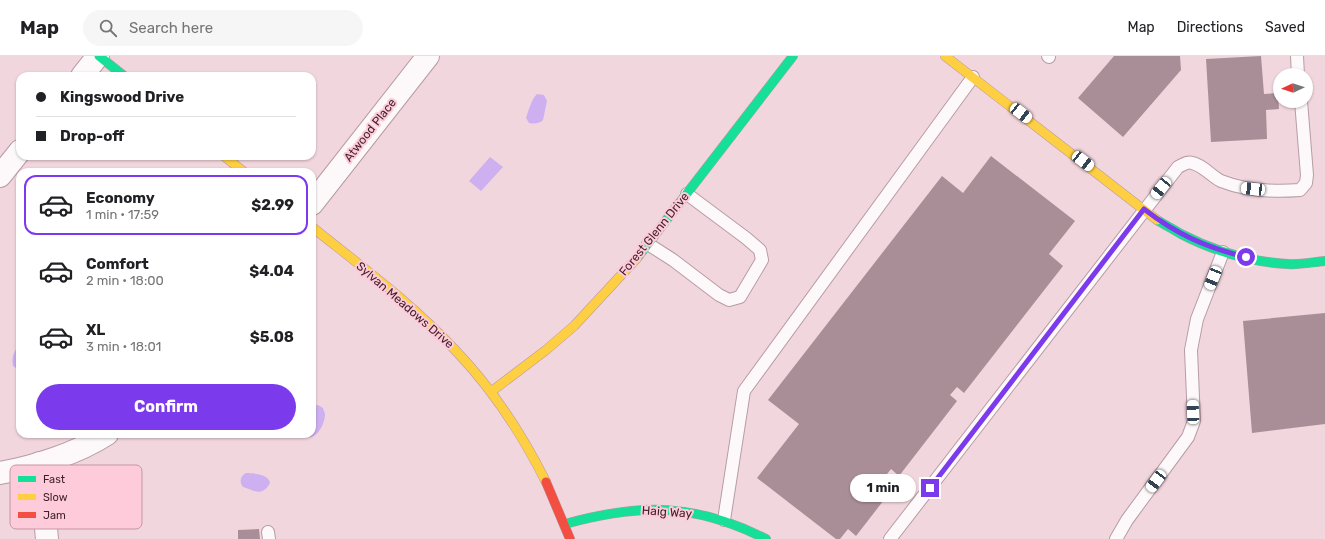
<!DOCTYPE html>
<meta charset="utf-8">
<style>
:root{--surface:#fff;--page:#f6f6f6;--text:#202124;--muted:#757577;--line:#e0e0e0;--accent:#7c3aed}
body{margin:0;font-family:Rubik,sans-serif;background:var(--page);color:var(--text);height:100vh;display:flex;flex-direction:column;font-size:15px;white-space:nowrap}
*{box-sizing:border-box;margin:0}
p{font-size:13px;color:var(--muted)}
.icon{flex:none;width:22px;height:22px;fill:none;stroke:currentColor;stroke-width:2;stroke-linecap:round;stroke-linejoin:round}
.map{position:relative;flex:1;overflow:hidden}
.side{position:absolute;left:16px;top:112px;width:300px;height:270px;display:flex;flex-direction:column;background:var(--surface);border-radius:12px;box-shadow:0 1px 3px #0004}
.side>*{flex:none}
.top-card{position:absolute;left:16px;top:16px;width:300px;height:88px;border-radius:12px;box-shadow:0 1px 3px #0004;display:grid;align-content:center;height:88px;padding:0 20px;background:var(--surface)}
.needle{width:26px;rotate:266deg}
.tools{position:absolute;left:1273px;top:12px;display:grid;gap:8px}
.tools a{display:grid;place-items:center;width:40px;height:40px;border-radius:50%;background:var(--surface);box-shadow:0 1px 3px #0004;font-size:20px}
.end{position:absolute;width:18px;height:18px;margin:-9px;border:5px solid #7c3aed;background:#fff;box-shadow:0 0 0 2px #fff}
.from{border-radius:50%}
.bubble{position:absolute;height:28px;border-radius:14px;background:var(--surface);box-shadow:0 1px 3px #0004;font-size:13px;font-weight:700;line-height:28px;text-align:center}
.car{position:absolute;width:12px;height:24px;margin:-12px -6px;border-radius:5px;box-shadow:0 0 3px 1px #0007;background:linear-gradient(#fff 24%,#345 0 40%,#fff 0 76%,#345 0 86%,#fff 0)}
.top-card b{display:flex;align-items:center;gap:14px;height:38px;font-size:15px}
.top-card b+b{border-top:1px solid var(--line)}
.top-card i{width:10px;height:10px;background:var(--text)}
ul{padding:7px 0 0;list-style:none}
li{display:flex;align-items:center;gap:12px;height:60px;margin:0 8px 6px;padding:0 12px;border:2px solid transparent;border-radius:12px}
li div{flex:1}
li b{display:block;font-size:15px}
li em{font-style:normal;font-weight:700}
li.selected{border-color:var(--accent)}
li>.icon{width:36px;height:36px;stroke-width:1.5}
.cta{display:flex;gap:8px;margin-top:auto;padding:8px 20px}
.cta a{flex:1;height:46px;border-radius:24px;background:var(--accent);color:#fff;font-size:16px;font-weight:700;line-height:46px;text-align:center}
header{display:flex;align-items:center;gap:24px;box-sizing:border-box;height:56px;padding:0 20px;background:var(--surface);border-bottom:1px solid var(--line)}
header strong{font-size:19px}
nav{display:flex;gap:22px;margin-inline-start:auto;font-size:14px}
.search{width:280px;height:36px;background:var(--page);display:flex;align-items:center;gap:10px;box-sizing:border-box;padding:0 14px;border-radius:22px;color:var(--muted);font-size:15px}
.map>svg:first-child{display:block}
.water{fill:#ceb0f1}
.building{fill:#a98e97}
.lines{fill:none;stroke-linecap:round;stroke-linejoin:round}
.lane-casing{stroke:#b79ca5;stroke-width:14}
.street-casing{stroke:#b79ca5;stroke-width:24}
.fast-casing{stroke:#b79ca5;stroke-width:10}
.slow-casing{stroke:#b79ca5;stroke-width:10}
.jam-casing{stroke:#b79ca5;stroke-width:10}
.lane{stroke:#fdf9fa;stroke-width:12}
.street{stroke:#fdf9fa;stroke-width:22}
.fast{stroke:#16e098;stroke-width:9}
.slow{stroke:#ffcf43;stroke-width:9}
.jam{stroke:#f24e42;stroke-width:9}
.route{stroke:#7c3aed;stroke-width:5}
.labels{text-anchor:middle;stroke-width:4;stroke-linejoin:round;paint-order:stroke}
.street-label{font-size:12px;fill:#3e1f29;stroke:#fdcbd9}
.key{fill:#fdcbd9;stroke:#c497a4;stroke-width:1}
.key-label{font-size:11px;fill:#3e1f29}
</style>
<header>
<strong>Map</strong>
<div class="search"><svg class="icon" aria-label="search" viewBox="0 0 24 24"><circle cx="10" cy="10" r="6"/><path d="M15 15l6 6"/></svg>Search here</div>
<nav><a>Map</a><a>Directions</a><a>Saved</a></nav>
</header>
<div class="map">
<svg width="1325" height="483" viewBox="0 0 1325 483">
<rect width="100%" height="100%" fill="#f2d6de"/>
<g class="water">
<path d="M 537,38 L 544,39 L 547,45 L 543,64 C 539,68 534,68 529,67 L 526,62 C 528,56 532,42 537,38 Z"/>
<path d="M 490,101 L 503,111 L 481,135 L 469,125 Z"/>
<path d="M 20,288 L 20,314 L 19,314 L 13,310 C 11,301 14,295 20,288 Z"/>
<path d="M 318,349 L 323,352 C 323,354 325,356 325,358 C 325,368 317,384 306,381 L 305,378 L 312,378 L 312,350 Z"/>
<path d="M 246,417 C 254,417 269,418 270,427 C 262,441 255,435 243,431 C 239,426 240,420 246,417 Z"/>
</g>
<g class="building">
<path d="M 1114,0 L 1180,0 L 1181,14 L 1123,81 L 1078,42 Z"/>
<path d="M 1261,0 L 1264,38 L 1278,37 L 1279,53 L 1266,54 L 1267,83 L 1211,86 L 1206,3 Z"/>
<path d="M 991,100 L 1075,165 L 1049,198 L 1063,210 L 964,337 L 957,331 L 950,339 L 957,345 L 899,420 L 891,413 L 883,423 L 894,431 L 856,480 L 848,473 L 840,483 L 836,483 L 757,422 L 799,368 L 768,344 L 942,120 L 963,137 Z"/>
<path d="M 1325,257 L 1325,368 L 1252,377 L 1243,265 Z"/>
<path d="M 259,473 L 260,483 L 238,483 L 238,474 Z"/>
</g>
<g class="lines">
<defs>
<g id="lane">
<path d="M 1048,0 L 1049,1"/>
<path d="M 1297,0 L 1298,19"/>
<path d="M 648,188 L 673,204 L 719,239 L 729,244 L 740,241 L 762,204 L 760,194 L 746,182 L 687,138"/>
<path d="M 724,464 L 744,335 L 973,21"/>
<path d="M 268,476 L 269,483"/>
<path d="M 890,483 L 1178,111 C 1183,109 1187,105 1192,107 C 1203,109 1211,120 1221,125 C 1246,135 1274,136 1300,134 L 1306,127 L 1307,119 L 1301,45"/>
<path d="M 1116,483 L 1127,464 L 1188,381 L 1194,365 L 1191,294 L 1197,263 L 1223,196"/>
</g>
<g id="street">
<path d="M 82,20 L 98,0"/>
<path d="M 0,120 L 20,95"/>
<path d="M 312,148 L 428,0"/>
<path d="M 40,407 L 47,483"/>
<path d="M 0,417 C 34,411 78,397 107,378"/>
</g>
<g id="fast">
<path d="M 99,0 L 124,20"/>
<path d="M 1157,164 C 1165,169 1173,173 1181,178 C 1214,195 1251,206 1288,208 C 1300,209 1313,206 1325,205"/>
<path d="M 637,202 L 793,0"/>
<path d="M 565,468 C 641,447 695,447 766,483"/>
</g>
<g id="slow">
<path d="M 945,0 L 1157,164"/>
<path d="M 224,100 L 244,116"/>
<path d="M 312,171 C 362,211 414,249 457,296 C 494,335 522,378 546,426"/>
<path d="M 492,335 L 546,294 L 574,270 L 637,202"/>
</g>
<path id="jam" d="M 546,426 L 570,483"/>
</defs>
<use href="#lane" class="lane-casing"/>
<use href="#street" class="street-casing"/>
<use href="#fast" class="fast-casing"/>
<use href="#slow" class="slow-casing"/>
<use href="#jam" class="jam-casing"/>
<use href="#lane" class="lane"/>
<use href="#street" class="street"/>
<use href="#fast" class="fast"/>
<use href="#slow" class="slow"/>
<use href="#jam" class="jam"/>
</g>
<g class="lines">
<path class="route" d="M 930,432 L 1144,153 C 1176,178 1207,192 1246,201"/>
</g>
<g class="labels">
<g class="street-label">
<text transform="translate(370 74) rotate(-52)" y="4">Atwood Place</text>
<text transform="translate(654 178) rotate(-51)" y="4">Forest Glenn Drive</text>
<text transform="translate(405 249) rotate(41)" y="4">Sylvan Meadows Drive</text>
<text transform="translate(667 456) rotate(4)" y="4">Haig Way</text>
</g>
</g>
<rect x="10" y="409" width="132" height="64" rx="6" class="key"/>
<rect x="18" y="420" width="18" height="6" fill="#16e098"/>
<rect x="18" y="438" width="18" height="6" fill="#ffcf43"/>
<rect x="18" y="456" width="18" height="6" fill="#f24e42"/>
<g class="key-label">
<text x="43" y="427">Fast</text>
<text x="43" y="445">Slow</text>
<text x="43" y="463">Jam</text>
</g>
</svg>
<div class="tools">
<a><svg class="needle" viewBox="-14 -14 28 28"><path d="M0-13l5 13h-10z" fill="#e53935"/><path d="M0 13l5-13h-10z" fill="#757577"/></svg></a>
</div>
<i class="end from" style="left:1246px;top:201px"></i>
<i class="end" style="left:930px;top:432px"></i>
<div class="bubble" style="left:850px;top:418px;width:66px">1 min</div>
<i class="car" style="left:1021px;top:57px;rotate:128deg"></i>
<i class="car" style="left:1083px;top:105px;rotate:128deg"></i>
<i class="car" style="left:1161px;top:132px;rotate:219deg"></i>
<i class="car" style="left:1253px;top:133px;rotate:276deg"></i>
<i class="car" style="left:1213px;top:222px;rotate:202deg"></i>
<i class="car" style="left:1193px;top:356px;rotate:358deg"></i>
<i class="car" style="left:1156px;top:425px;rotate:217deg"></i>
<div class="top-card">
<b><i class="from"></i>Kingswood Drive</b>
<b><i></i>Drop-off</b>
</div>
<section class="side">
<ul>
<li class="selected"><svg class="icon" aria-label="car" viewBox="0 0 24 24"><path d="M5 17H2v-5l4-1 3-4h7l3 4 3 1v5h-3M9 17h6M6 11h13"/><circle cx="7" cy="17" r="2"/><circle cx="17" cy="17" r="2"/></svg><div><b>Economy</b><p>1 min · 17:59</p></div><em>$2.99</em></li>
<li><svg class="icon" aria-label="car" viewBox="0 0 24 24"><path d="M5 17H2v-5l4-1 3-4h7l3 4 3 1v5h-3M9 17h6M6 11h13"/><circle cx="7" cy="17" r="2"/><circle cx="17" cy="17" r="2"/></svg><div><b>Comfort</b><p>2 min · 18:00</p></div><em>$4.04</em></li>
<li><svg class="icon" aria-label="car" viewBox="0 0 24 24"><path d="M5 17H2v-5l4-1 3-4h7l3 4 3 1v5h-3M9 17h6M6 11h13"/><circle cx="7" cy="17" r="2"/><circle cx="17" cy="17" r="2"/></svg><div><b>XL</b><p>3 min · 18:01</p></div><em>$5.08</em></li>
</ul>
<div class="cta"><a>Confirm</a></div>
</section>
</div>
